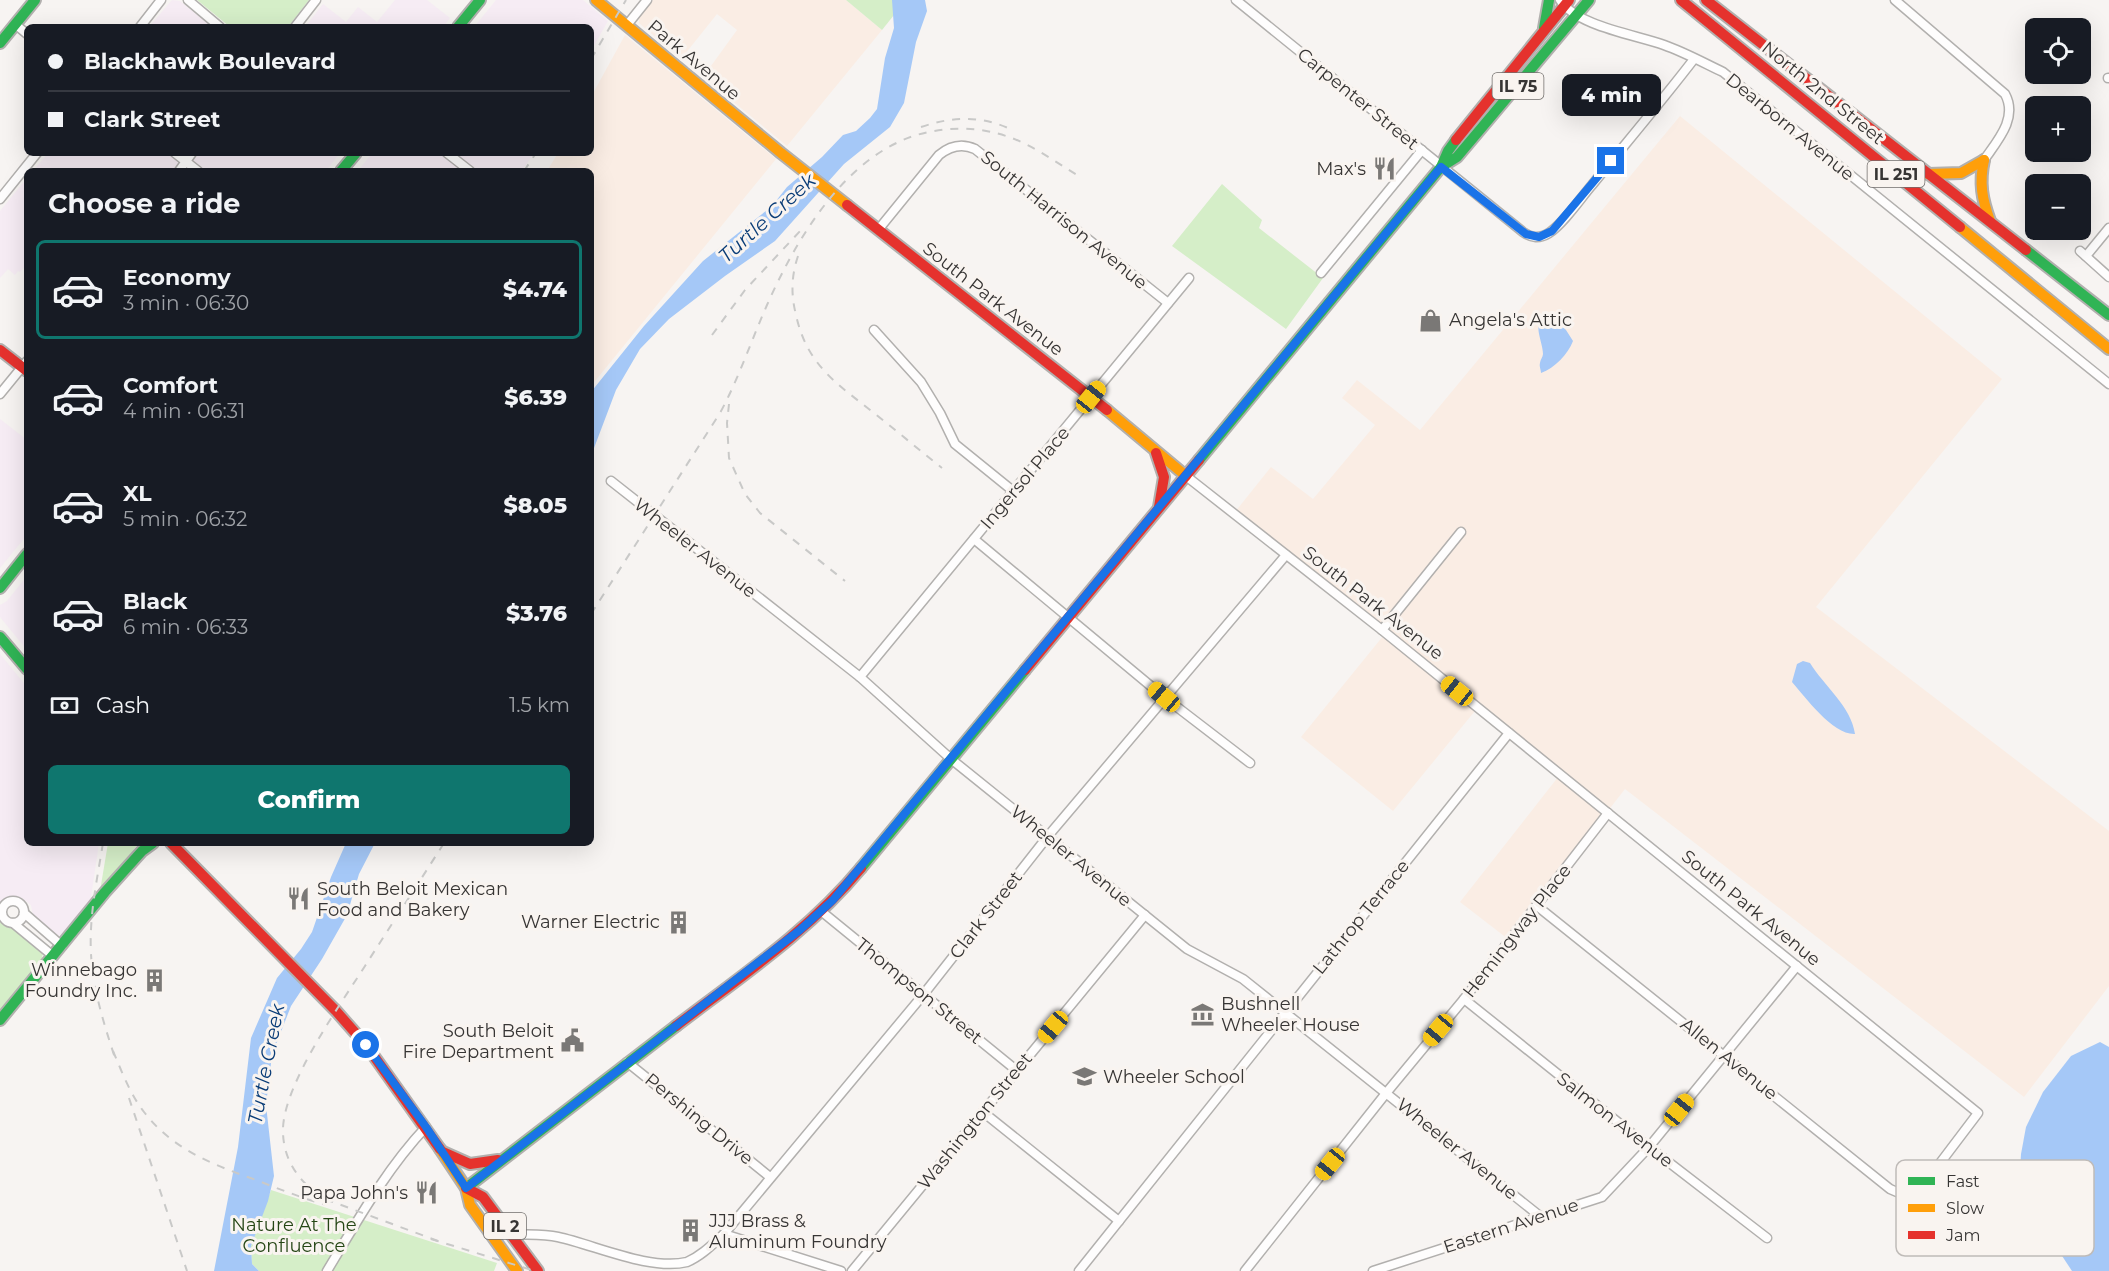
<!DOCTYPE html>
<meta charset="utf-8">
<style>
:root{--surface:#171b24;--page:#242831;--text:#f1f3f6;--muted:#9ea1a6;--line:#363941;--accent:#0f766e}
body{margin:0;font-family:Montserrat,sans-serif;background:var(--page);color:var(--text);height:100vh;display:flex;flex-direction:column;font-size:22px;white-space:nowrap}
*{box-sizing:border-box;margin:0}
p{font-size:20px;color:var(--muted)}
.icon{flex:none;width:33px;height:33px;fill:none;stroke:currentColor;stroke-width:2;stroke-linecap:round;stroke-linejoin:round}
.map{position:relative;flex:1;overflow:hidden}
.details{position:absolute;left:24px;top:168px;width:570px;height:678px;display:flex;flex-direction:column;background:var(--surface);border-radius:9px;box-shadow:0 6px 24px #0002}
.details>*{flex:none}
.banner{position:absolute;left:24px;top:24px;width:570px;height:132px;border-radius:9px;box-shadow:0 6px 24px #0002;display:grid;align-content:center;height:132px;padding:0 24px;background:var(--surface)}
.fabs{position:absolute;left:2025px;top:18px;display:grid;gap:12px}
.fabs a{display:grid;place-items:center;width:66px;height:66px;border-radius:9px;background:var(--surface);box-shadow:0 6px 24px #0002;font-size:30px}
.end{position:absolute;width:27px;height:27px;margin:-14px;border:8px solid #1a73e8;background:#fff;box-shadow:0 0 0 3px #fff}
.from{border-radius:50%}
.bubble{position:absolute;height:42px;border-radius:9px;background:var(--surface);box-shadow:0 6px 24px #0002;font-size:20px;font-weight:800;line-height:42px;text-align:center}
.car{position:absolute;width:18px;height:36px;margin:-18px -9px;border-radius:8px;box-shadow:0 0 4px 2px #0007;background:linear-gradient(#f5c518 24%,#345 0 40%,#f5c518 0 76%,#345 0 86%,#f5c518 0)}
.banner b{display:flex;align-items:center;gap:21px;height:57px;font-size:22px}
.banner b+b{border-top:2px solid var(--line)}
.banner i{width:15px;height:15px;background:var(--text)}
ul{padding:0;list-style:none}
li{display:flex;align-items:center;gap:18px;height:99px;margin:0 12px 9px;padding:0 12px;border:3px solid transparent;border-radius:9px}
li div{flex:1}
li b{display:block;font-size:22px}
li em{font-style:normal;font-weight:800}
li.selected{border-color:var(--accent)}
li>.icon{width:54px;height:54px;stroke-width:1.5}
h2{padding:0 24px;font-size:27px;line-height:72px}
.pay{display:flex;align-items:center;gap:15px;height:66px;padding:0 24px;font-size:22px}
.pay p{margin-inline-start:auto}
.button{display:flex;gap:12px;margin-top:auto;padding:12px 24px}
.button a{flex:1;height:69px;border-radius:9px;background:var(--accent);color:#fff;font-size:24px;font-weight:800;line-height:69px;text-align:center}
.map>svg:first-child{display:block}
.commercial{fill:#f6ecf4}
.industrial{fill:#faede4}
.green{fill:#d5eec8}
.water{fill:#a5c8f7}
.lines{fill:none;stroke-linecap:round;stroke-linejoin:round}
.street-casing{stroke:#b2b0ae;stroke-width:11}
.fast-casing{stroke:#b2b0ae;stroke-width:14}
.slow-casing{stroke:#b2b0ae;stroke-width:14}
.jam-casing{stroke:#b2b0ae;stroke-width:14}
.street{stroke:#fefdfd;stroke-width:8}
.fast{stroke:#30b455;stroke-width:10}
.slow{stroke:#ff9f0a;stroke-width:10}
.jam{stroke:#e5322d;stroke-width:10}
.rail{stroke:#c9c9c8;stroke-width:2;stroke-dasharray:8 8;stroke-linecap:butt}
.route{stroke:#1a73e8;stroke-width:8}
.labels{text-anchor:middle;stroke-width:6;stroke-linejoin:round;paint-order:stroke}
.shield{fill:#f9f4f0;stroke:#716e6c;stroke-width:1.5}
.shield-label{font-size:16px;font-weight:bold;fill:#373534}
.street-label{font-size:18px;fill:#373534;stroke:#f9f4f0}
.poi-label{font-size:18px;fill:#373534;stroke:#f9f4f0;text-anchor:end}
.park-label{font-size:18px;fill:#254615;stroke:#f9f4f0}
.water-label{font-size:20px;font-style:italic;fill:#093c77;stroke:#f9f4f0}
.key{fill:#f9f4f0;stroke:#bfbbb8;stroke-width:1.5}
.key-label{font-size:16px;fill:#373534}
</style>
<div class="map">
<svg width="2109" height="1271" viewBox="0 0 2109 1271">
<rect width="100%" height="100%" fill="#f7f4f2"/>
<g class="commercial">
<path d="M 172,0 L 180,1 L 212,27 L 149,27 Z"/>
<path d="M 395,0 L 427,0 L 450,18 L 443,27 L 305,27 L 323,4 L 346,22 L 358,7 L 377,22 Z"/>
<path d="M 496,0 L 583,0 L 608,21 L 591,51 L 591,27 L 474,27 Z"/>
<path d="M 48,153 L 340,153 L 326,171 L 33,171 Z"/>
<path d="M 372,153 L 534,153 L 522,171 L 358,171 Z"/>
<path d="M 27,178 L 27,264 L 20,272 L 18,271 L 15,275 L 8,269 L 0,278 L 0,211 Z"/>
<path d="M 0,419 L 27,440 L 27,535 L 0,568 Z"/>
<path d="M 27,576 L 27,650 L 0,617 L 0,605 L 7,601 Z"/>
<path d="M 0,654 L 27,687 L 27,843 L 99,843 L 90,904 L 62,936 L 54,934 L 33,916 L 31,905 L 22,898 L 10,896 L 0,903 Z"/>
</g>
<g class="industrial">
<path d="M 653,0 L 846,0 L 882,30 L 787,146 L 703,77 L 737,30 L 717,14 L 681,59 L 639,23 L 639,17 Z"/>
<path d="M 625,35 L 776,159 L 591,386 L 591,171 L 547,171 L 558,153 L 591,153 L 591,97 Z"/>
<path d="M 1680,116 L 2002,379 L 1816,607 L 2109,831 L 2109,986 L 2024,1097 L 1625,789 L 1508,939 L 1460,902 L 1562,772 L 1479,706 L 1393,811 L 1301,737 L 1388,630 L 1235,512 L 1271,467 L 1313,499 L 1375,425 L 1342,398 L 1357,380 L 1420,430 Z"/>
</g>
<g class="green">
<path d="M 197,0 L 309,0 L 288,27 L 230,27 Z"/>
<path d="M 846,0 L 906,0 L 882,30 Z"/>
<path d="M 1222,184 L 1262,220 L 1259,228 L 1323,278 L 1286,329 L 1172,246 Z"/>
<path d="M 108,843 L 139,843 L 100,891 Z"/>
<path d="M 0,922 L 6,927 L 17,930 L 43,953 L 41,962 L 0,1012 Z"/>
<path d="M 271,1190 L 497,1263 L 494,1271 L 259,1271 L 252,1264 L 251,1246 Z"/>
</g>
<g class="water">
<path d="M 892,0 L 925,0 L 927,11 L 916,42 L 904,103 L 890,127 L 844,164 L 775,241 L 725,276 L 669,319 L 640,349 L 616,390 L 591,456 L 591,392 L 644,326 L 703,261 L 772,206 L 787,187 L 822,157 L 843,135 L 856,131 L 870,118 L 877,109 L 885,58 L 894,28 Z"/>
<path d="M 1550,315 L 1566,330 L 1573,341 C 1568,354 1555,368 1541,373 C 1541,370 1539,366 1540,363 C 1540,360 1543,357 1543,354 C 1543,340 1529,320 1550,315 Z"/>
<path d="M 1803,661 L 1810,663 C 1824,686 1851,706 1855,734 C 1833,735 1805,697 1792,682 L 1797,664 Z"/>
<path d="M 346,843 L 375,843 L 359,874 L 347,915 L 322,959 L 291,1006 L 272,1055 L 266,1105 L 274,1176 L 268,1201 L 251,1246 L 252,1264 L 259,1271 L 214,1271 L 238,1147 L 251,1038 L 277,978 L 301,949 L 312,932 L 331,877 Z"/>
<path d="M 2100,1042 L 2109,1047 L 2109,1271 L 2072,1271 L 2037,1218 L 2019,1186 L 2021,1154 L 2026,1127 L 2043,1092 L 2071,1056 Z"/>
</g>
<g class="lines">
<defs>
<g id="street">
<path d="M 188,0 L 220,27"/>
<path d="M 1236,0 L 1523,232 C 1532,238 1539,239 1549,233 C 1564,223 1580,199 1592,185 C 1626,143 1661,102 1694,59"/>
<path d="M 1560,0 C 1576,26 1637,35 1664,45 C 1684,52 1704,63 1723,72 L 2109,384"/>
<path d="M 1895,0 L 2005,94 C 2018,118 1998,140 1984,160"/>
<path d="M 15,24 L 27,34"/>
<path d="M 627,25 L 647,0"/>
<path d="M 140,27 L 161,0"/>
<path d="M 295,27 L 316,0"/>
<path d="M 2108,78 L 2109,78"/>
<path d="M 175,153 L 198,171"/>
<path d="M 447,153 L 470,171"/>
<path d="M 179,171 L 192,153"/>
<path d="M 0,199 L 37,153"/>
<path d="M 878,230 L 939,155 C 950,146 962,143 975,149 L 1168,303"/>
<path d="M 2080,251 L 2109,277"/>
<path d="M 2086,256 L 2109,228"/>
<path d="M 1321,273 L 1422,150"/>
<path d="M 874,330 L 921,382 L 940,413 L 955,444 L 1013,491"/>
<path d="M 0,394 L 27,361"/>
<path d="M 1186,476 L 1382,630 L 1978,1113 L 1925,1183 L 1904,1195 L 1890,1189 L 1537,906"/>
<path d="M 611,481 L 860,677 L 951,759 L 1187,949 L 1243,979 L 1541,1217"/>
<path d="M 974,539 L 1164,697 L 1250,763"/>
<path d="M 1382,630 L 1461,532"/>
<path d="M 860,677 L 1189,278"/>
<circle cx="13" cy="912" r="11"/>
<path d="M 821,911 L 1016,1070"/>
<path d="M 24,913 L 62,946"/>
<path d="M 13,923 L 53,956"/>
<path d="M 1464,999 L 1649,1147 L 1767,1238"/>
<path d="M 627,1062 L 770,1177"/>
<path d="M 983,1112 L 1119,1221"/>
<path d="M 512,1234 C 527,1235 543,1234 558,1237 C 595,1245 650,1271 687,1262 C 701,1256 712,1245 724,1234 L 923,995 L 1048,836 L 1286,555"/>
<path d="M 724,1234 L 841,1271"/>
<path d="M 327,1271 C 356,1223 387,1168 426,1127"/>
<path d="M 852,1271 L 1145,915"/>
<path d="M 1079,1271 L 1509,733"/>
<path d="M 1245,1271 L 1387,1092 L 1464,999 L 1608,813"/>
<path d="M 1373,1271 L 1602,1197 L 1649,1147 L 1797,966"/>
</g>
<g id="fast">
<path d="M 458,27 L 480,0"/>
<path d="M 1544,28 L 1549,0"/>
<path d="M 0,43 L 35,0"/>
<path d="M 1441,167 L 1457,157 L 1589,0"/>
<path d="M 341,171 L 356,153"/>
<path d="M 2026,250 L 2109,315"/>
<path d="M 1199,460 L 1441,167 L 1448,151 L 1456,140"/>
<path d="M 0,588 L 27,554"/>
<path d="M 0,637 L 27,669"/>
<path d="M 861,868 L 1025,670"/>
<path d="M 0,1020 L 105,892 L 142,851 L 153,843"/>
<path d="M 466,1188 L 676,1026"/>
</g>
<g id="slow">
<path d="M 596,0 L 781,153 L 847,205"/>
<path d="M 1984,160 C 1979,183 1982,199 1990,221"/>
<path d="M 1928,174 L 1961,173 L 1984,160"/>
<path d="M 1960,227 L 2109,349"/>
<path d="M 1107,410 L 1186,476"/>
<path d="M 440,1149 L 466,1188 L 470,1205 L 517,1271"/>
</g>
<g id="jam">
<path d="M 1681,0 L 1960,227"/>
<path d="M 1706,0 L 2026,250"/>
<path d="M 1456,140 L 1569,0"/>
<path d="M 847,205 L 1107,410"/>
<path d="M 0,350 L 27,371"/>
<path d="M 1156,453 L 1164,477 L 1159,507"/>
<path d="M 1025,670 L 1199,460"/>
<path d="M 171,843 L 336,1011 L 366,1045 L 440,1149"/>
<path d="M 676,1026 C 740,977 809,931 861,868"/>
<path d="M 443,1152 L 470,1164 L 498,1160"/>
<path d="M 466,1188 L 483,1197 L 538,1271"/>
</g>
</defs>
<use href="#street" class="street-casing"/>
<use href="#fast" class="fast-casing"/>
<use href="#slow" class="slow-casing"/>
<use href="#jam" class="jam-casing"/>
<use href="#street" class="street"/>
<use href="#fast" class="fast"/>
<use href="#slow" class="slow"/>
<use href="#jam" class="jam"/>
<g class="rail">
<path d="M 591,59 L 626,0"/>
<path d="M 921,127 C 951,117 978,115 1008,128"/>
<path d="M 524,171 L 536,153"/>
<path d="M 798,256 C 791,277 791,295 796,315 C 807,365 836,383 874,413 C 897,431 919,450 942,468"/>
<path d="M 712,335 L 745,290 L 802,229"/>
<path d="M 729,404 L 727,423 L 729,458 L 745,494 L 760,513 L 845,581"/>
<path d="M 591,614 L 720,413 C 739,378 751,341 767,305 C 798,235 852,144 934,131 C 958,127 982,128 1006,136 C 1031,144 1054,161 1077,175"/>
<path d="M 103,843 C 97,880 89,916 91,954 C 93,990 104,1024 115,1058"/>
<path d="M 113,1051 C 122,1072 130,1094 144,1112 C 173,1150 214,1165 256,1180 C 279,1189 302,1198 326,1205"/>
<path d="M 129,1098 L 187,1271"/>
<path d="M 431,1239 L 535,1271"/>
<path d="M 438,1241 L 325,1199 C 299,1183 282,1159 283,1128 C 285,1082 340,1005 365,966 C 391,925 418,884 444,843"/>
</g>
</g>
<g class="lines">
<path class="route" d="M 366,1045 L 426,1127 L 466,1188 L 800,930 L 833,900 L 1441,167 L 1526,234 L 1539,237 L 1552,231 L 1611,161"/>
</g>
<defs>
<symbol id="restaurant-bare" viewBox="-9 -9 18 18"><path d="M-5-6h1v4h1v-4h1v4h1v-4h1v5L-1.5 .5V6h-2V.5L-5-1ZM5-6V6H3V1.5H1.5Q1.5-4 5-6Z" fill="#7a7876" stroke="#f9f4f0" stroke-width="2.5" paint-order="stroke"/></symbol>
<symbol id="shop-bare" viewBox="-9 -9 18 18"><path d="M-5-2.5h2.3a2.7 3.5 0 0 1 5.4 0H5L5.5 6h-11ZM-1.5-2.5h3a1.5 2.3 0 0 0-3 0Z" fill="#7a7876" stroke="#f9f4f0" stroke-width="2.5" paint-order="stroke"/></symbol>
<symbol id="building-bare" viewBox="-9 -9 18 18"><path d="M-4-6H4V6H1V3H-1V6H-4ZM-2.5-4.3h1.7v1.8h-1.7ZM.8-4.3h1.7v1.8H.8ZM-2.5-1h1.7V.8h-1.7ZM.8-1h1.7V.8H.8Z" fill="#7a7876" stroke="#f9f4f0" stroke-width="2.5" paint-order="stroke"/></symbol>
<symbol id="museum-bare" viewBox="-9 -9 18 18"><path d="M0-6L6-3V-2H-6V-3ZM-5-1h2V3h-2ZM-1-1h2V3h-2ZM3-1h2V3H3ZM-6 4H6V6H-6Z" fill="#7a7876" stroke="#f9f4f0" stroke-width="2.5" paint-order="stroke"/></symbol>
<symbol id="civic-bare" viewBox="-9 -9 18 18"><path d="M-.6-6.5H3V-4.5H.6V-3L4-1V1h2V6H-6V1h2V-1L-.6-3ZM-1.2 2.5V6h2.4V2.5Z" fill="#7a7876" stroke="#f9f4f0" stroke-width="2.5" paint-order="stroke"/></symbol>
<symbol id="school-bare" viewBox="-9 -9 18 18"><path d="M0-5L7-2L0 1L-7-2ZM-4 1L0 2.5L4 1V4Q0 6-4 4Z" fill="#7a7876" stroke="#f9f4f0" stroke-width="2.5" paint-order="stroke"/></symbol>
</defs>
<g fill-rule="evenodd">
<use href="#restaurant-bare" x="1368" y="152" width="33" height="33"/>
<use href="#shop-bare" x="1414" y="304" width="33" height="33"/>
<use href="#restaurant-bare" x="282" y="882" width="33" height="33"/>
<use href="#building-bare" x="662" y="906" width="33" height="33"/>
<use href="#building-bare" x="138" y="964" width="33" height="33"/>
<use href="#museum-bare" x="1186" y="998" width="33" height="33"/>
<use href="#civic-bare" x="556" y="1024" width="33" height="33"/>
<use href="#school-bare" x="1068" y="1060" width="33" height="33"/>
<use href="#restaurant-bare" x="410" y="1176" width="33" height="33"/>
<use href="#building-bare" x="674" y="1214" width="33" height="33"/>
</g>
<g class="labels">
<g class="shield">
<rect x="1492.5" y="73" width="51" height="26" rx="4.5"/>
<rect x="1867.5" y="161" width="57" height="26" rx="4.5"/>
<rect x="484" y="1213" width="42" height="26" rx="4.5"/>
</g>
<g class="shield-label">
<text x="1518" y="92">IL 75</text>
<text x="1896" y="180">IL 251</text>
<text x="505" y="1232">IL 2</text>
</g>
<g class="street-label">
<text transform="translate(694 60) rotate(40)" y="6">Park Avenue</text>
<text transform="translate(1823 93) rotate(39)" y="6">North 2nd Street</text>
<text transform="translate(1358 99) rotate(39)" y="6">Carpenter Street</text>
<text transform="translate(1790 127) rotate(39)" y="6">Dearborn Avenue</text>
<text transform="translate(1064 220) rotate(39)" y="6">South Harrison Avenue</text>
<text transform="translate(993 299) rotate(38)" y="6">South Park Avenue</text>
<text transform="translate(1025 478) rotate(-50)" y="6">Ingersol Place</text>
<text transform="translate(695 548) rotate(38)" y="6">Wheeler Avenue</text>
<text transform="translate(1373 603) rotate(38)" y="6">South Park Avenue</text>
<text transform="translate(1071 856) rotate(39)" y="6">Wheeler Avenue</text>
<text transform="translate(1751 908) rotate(39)" y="6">South Park Avenue</text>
<text transform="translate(986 915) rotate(-52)" y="6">Clark Street</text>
<text transform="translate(1361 917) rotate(-51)" y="6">Lathrop Terrace</text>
<text transform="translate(1517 931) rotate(-52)" y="6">Hemingway Place</text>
<text transform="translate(919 991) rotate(39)" y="6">Thompson Street</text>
<text transform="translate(1729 1059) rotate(39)" y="6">Allen Avenue</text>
<text transform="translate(699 1119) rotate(39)" y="6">Pershing Drive</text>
<text transform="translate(1615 1120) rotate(38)" y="6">Salmon Avenue</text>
<text transform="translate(975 1121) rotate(-51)" y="6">Washington Street</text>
<text transform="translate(1457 1149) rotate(39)" y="6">Wheeler Avenue</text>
<text transform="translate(1511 1226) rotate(-18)" y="6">Eastern Avenue</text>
</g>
<g class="poi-label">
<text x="1366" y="175">Max's</text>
<text x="1449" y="326" text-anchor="start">Angela's Attic</text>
<text x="317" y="895" text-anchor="start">South Beloit Mexican<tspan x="317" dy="21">Food and Bakery</tspan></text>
<text x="660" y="928">Warner Electric</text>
<text x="137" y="976">Winnebago<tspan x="137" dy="21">Foundry Inc.</tspan></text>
<text x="1221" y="1010" text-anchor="start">Bushnell<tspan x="1221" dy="21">Wheeler House</tspan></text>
<text x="554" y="1037">South Beloit<tspan x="554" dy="21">Fire Department</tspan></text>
<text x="1103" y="1083" text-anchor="start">Wheeler School</text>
<text x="408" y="1199">Papa John's</text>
<text x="709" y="1227" text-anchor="start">JJJ Brass &amp;<tspan x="709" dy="21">Aluminum Foundry</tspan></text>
</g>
<g class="park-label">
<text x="294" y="1231">Nature At The<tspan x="294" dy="21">Confluence</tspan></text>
</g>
<g class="water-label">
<text transform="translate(767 218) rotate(-42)" y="7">Turtle Creek</text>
<text transform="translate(266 1064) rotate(-79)" y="7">Turtle Creek</text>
</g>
</g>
<rect x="1896" y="1160" width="198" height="96" rx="9" class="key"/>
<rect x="1908" y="1177" width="27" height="8" fill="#30b455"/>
<rect x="1908" y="1204" width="27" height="8" fill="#ff9f0a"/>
<rect x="1908" y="1231" width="27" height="8" fill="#e5322d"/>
<g class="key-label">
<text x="1946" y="1187">Fast</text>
<text x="1946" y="1214">Slow</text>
<text x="1946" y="1241">Jam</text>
</g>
</svg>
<div class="fabs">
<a><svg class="icon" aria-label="locate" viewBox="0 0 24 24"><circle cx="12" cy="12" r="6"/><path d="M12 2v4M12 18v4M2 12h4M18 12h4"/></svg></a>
<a>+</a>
<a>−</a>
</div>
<i class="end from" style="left:366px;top:1045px"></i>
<i class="end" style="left:1611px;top:161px"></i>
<div class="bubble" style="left:1562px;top:74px;width:99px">4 min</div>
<i class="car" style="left:1091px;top:397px;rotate:39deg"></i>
<i class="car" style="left:1457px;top:691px;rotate:309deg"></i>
<i class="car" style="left:1164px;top:697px;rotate:310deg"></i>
<i class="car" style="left:1053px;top:1027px;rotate:220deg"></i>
<i class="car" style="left:1438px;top:1030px;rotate:220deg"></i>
<i class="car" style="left:1679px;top:1110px;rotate:39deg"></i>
<i class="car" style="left:1330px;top:1164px;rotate:219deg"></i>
<div class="banner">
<b><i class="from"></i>Blackhawk Boulevard</b>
<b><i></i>Clark Street</b>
</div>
<section class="details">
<h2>Choose a ride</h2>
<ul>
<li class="selected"><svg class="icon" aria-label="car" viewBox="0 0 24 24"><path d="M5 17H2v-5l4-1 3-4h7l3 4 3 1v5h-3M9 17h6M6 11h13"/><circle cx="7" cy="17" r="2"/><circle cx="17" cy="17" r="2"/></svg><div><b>Economy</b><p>3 min · 06:30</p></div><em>$4.74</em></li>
<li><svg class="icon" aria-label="car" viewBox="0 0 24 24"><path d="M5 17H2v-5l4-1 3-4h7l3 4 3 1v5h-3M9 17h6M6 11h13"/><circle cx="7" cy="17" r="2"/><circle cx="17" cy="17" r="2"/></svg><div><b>Comfort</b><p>4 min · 06:31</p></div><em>$6.39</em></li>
<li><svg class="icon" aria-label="car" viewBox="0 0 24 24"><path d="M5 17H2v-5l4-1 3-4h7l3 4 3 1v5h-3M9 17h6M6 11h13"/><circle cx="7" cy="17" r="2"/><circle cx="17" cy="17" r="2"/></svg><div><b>XL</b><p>5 min · 06:32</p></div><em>$8.05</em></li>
<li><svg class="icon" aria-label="car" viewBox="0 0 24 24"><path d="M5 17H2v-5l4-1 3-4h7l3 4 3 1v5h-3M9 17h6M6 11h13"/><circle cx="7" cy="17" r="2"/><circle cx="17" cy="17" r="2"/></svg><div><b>Black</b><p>6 min · 06:33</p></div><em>$3.76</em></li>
</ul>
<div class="pay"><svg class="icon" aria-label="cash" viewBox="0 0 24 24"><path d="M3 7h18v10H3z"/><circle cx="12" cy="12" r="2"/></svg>Cash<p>1.5 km</p></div>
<div class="button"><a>Confirm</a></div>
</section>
</div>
